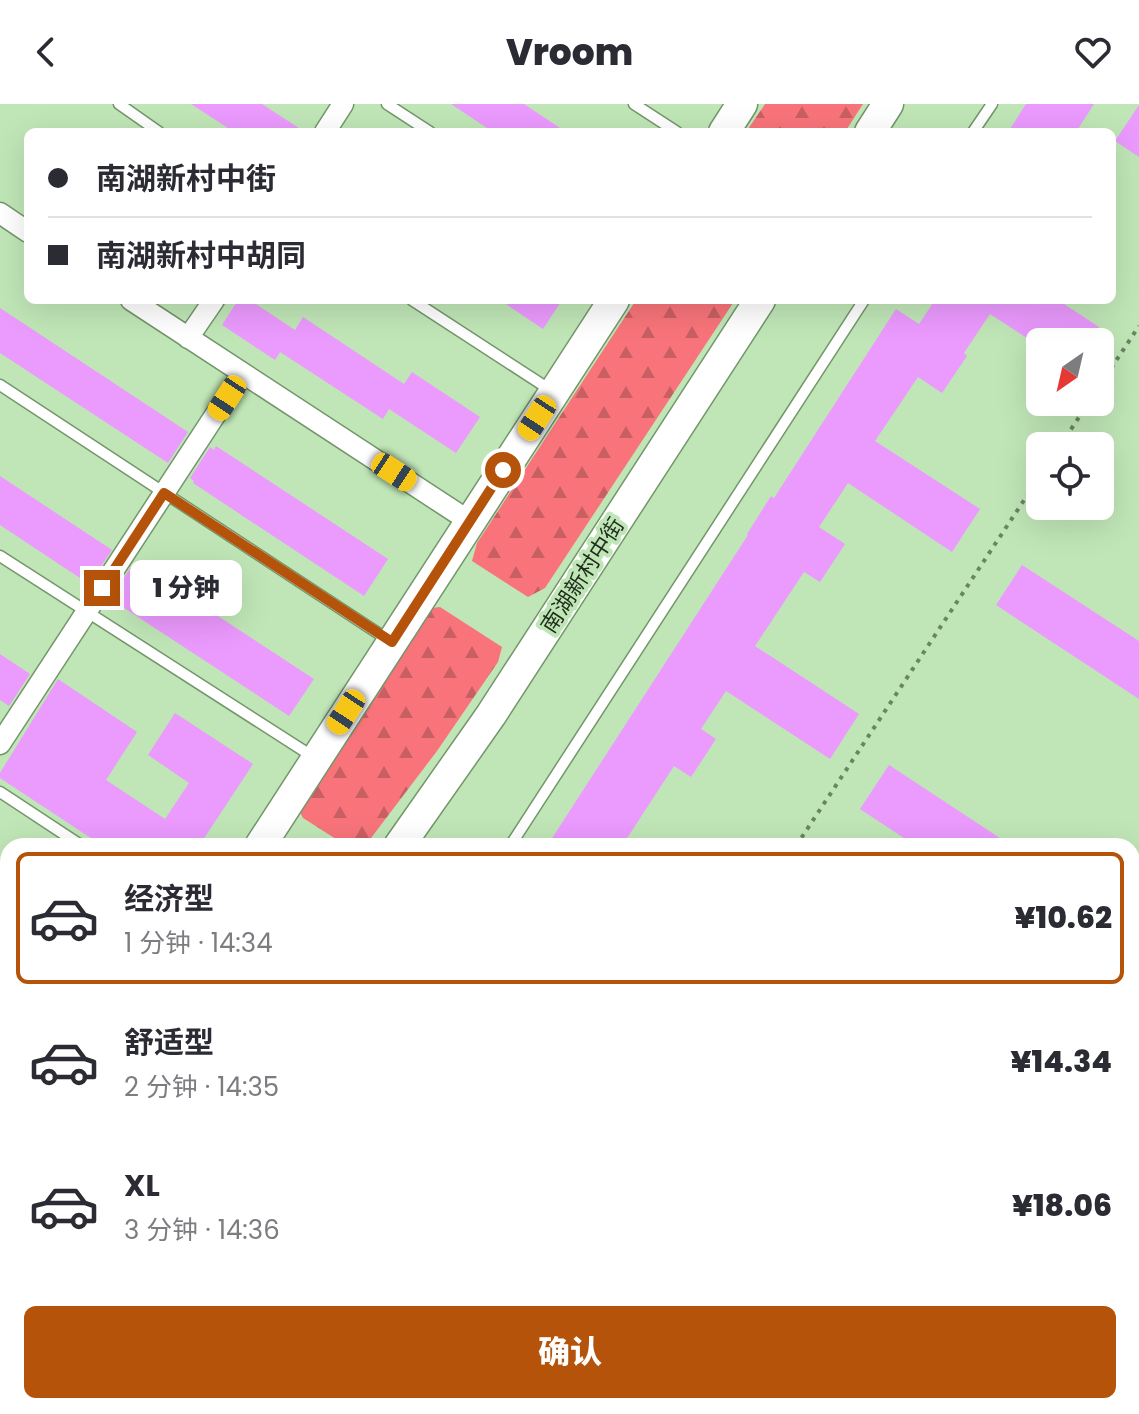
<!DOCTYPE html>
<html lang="zh">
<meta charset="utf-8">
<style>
:root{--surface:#fff;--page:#f7f7f7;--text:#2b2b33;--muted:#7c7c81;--line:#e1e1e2;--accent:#b45309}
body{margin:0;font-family:Poppins,"Noto Sans SC",sans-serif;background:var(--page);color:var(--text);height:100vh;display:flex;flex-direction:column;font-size:30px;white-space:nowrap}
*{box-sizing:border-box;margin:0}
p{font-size:26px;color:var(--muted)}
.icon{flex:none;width:44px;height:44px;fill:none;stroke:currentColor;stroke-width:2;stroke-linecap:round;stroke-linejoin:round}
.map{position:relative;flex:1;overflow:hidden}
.details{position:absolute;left:0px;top:734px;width:1140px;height:576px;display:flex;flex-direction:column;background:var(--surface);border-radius:24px 24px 0 0;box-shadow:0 8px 32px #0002}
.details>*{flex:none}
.top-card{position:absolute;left:24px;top:24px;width:1092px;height:176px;border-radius:12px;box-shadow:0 8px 32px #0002;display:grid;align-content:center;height:176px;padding:0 24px;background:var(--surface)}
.needle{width:52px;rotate:214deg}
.tools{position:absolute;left:1026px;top:224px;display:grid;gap:16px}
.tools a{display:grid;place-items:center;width:88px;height:88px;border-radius:12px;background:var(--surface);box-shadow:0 8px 32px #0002;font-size:40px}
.end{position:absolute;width:36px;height:36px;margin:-18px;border:10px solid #b45309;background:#fff;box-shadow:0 0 0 4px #fff}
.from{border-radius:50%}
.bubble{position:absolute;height:56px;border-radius:12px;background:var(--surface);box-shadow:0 8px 32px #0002;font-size:26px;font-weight:800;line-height:56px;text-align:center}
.car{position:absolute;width:24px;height:48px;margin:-24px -12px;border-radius:10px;box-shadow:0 0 6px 2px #0007;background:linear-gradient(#f5c518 24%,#345 0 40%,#f5c518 0 76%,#345 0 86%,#f5c518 0)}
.top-card b{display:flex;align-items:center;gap:28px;height:76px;font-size:30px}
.top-card b+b{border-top:2px solid var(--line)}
.top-card i{width:20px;height:20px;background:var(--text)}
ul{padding:14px 0 0;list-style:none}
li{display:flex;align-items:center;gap:24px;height:132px;margin:0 16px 12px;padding:0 8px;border:4px solid transparent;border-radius:12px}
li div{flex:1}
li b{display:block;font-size:30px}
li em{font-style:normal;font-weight:800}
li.on{border-color:var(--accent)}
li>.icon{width:72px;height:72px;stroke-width:1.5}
.cta{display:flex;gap:16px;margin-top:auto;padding:16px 24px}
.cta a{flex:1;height:92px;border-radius:12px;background:var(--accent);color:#fff;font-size:32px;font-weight:800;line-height:92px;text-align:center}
header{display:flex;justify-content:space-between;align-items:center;height:104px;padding:0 24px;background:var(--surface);font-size:36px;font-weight:800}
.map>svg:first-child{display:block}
.built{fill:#b1dca6}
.forest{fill:url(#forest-firs)}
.building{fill:#eb9afe}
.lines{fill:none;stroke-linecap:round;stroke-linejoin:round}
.lane-casing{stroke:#73966a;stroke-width:13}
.street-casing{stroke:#73966a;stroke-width:23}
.secondary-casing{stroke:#73966a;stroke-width:33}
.path{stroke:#6b8464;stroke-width:4;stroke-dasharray:4 6;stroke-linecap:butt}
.lane{stroke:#fff;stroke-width:10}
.street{stroke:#fff;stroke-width:20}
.secondary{stroke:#fff;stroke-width:30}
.route{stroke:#b45309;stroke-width:10}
.labels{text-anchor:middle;stroke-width:8;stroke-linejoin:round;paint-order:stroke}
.street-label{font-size:22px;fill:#1f2d1b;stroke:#c0e6b7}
</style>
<header><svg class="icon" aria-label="back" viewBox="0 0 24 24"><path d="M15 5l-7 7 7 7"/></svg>Vroom<svg class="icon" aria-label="heart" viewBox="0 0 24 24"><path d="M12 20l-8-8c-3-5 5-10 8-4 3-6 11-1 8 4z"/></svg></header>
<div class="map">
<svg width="1139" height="1310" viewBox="0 0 1139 1310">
<defs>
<pattern id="forest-firs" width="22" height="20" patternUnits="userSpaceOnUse" patternTransform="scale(2)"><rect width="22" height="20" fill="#f8747a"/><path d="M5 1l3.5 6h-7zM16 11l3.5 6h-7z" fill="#c86063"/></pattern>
</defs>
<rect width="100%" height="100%" fill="#c0e6b7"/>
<path class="built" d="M 8,1292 L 8,1302 L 196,1302 L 209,1310 L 0,1310 L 0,1304 Z"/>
<g class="forest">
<path d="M 765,0 L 863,0 L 845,28 L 746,28 Z"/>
<path d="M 636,196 L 735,196 L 545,484 L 528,493 L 472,457 L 477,439 Z"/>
<path d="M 440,503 L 502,543 L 498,558 L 437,647 L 365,742 L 347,742 L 303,714 L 300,708 L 432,504 Z"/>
<path d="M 518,1302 L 818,1302 L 813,1310 L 530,1310 Z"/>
</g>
<g class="building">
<path d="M 191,0 L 262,0 L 305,28 L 234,28 Z"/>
<path d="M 451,0 L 524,0 L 566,28 L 493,28 Z"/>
<path d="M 1026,0 L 1094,0 L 1076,28 L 1008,28 Z"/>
<path d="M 1139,1 L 1139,53 L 1115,37 Z"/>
<path d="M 238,196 L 250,196 L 295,226 L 303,213 L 404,280 L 412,268 L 480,313 L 456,349 L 389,305 L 383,315 L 280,248 L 275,256 L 222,221 Z"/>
<path d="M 500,196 L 562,196 L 543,225 Z"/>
<path d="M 935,196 L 1058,196 L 1099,223 L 1089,238 L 1033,238 L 990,210 L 964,249 L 967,252 L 942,289 L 918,273 L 875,337 L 980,405 L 952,448 L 848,379 L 819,423 L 845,440 L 820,478 L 804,468 L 755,542 L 859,610 L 830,655 L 726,587 L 701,625 L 716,635 L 691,673 L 674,662 L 622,742 L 547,742 L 748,431 L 747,430 L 771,392 L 774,394 L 896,205 L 919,220 Z"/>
<path d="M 0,204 L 188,328 L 168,359 L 0,249 Z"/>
<path d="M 216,342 L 388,455 L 364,492 L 193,379 L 194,377 L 190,374 L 210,343 L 214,346 Z"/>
<path d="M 0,372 L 112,446 L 89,480 L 0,421 Z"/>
<path d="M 137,459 L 314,575 L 289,612 L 112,496 L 111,494 L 133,460 Z"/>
<path d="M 1022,461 L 1139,537 L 1139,595 L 996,501 Z"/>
<path d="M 0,550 L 30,570 L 9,602 L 0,596 Z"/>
<path d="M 58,575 L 137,628 L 106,676 L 165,715 L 189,679 L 148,651 L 175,609 L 253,660 L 199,742 L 103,742 L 0,674 L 0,669 Z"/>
<path d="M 889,661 L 1012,742 L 916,742 L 860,705 Z"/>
</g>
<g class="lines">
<defs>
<g id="lane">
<path d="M 119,0 L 159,28"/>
<path d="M 387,0 L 430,28"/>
<path d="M 634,0 L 677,28"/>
<path d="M 973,28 L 992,0"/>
<path d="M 412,196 L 552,287"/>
<path d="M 0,281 L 390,537"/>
<path d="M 0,452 L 315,654"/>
<path d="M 0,688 L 82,742"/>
<path d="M 510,742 L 864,196"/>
<path d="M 0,803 L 8,809"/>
<path d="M 1132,1239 L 1139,1244"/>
</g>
<g id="street">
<path d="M 325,28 L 343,0"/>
<path d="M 0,109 L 28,128"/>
<path d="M 131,196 L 469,417"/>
<path d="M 188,234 L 214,196"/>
<path d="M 0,640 L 242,270"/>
<path d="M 0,1019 L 8,1025"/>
</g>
<g id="secondary">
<path d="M 724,28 L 742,0"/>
<path d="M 870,28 L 888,0"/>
<path d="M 260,742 L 614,196"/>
<path d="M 399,742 L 491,611 L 760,196"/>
<path d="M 0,1191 L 8,1178"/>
<path d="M 391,1302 L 403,1310"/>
</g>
</defs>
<use href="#lane" class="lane-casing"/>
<use href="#street" class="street-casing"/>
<use href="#secondary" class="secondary-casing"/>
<g class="path">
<path d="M 1100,281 L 1139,222"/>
<path d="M 1060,342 L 1089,298"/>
<path d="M 796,742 L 1040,372"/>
</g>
<use href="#lane" class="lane"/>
<use href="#street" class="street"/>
<use href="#secondary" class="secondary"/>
</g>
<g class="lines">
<path class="route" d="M 102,484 L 164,389 L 392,538 L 503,366"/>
</g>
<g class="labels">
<g class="street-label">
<text transform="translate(582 471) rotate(-57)" y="8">南湖新村中街</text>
</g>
</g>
</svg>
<div class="tools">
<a><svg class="needle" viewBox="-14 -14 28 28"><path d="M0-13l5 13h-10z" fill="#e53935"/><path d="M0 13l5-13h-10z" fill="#7c7c81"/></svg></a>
<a><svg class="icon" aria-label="locate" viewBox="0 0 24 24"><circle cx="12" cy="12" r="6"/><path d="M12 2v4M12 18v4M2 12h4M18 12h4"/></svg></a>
</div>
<i class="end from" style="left:503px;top:366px"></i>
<i class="end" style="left:102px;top:484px"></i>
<div class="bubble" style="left:130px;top:456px;width:112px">1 分钟</div>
<i class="car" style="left:227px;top:294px;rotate:213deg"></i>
<i class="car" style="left:537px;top:314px;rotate:213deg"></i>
<i class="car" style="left:394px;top:368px;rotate:123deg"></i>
<i class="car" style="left:346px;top:608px;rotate:213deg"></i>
<div class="top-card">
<b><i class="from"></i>南湖新村中街</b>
<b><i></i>南湖新村中胡同</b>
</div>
<section class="details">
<ul>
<li class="on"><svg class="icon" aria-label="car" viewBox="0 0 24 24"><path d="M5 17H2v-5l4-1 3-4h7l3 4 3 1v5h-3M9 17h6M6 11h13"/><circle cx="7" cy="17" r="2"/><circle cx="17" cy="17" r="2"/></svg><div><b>经济型</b><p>1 分钟 · 14:34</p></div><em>¥10.62</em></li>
<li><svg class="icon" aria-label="car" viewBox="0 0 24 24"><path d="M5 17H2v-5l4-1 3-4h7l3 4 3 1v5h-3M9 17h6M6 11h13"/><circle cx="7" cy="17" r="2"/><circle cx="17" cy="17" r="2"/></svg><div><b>舒适型</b><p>2 分钟 · 14:35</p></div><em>¥14.34</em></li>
<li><svg class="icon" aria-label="car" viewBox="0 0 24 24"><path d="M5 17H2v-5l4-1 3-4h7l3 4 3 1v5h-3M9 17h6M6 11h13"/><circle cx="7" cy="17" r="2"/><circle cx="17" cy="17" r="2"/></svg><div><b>XL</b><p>3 分钟 · 14:36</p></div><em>¥18.06</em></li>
</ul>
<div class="cta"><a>确认</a></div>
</section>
</div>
